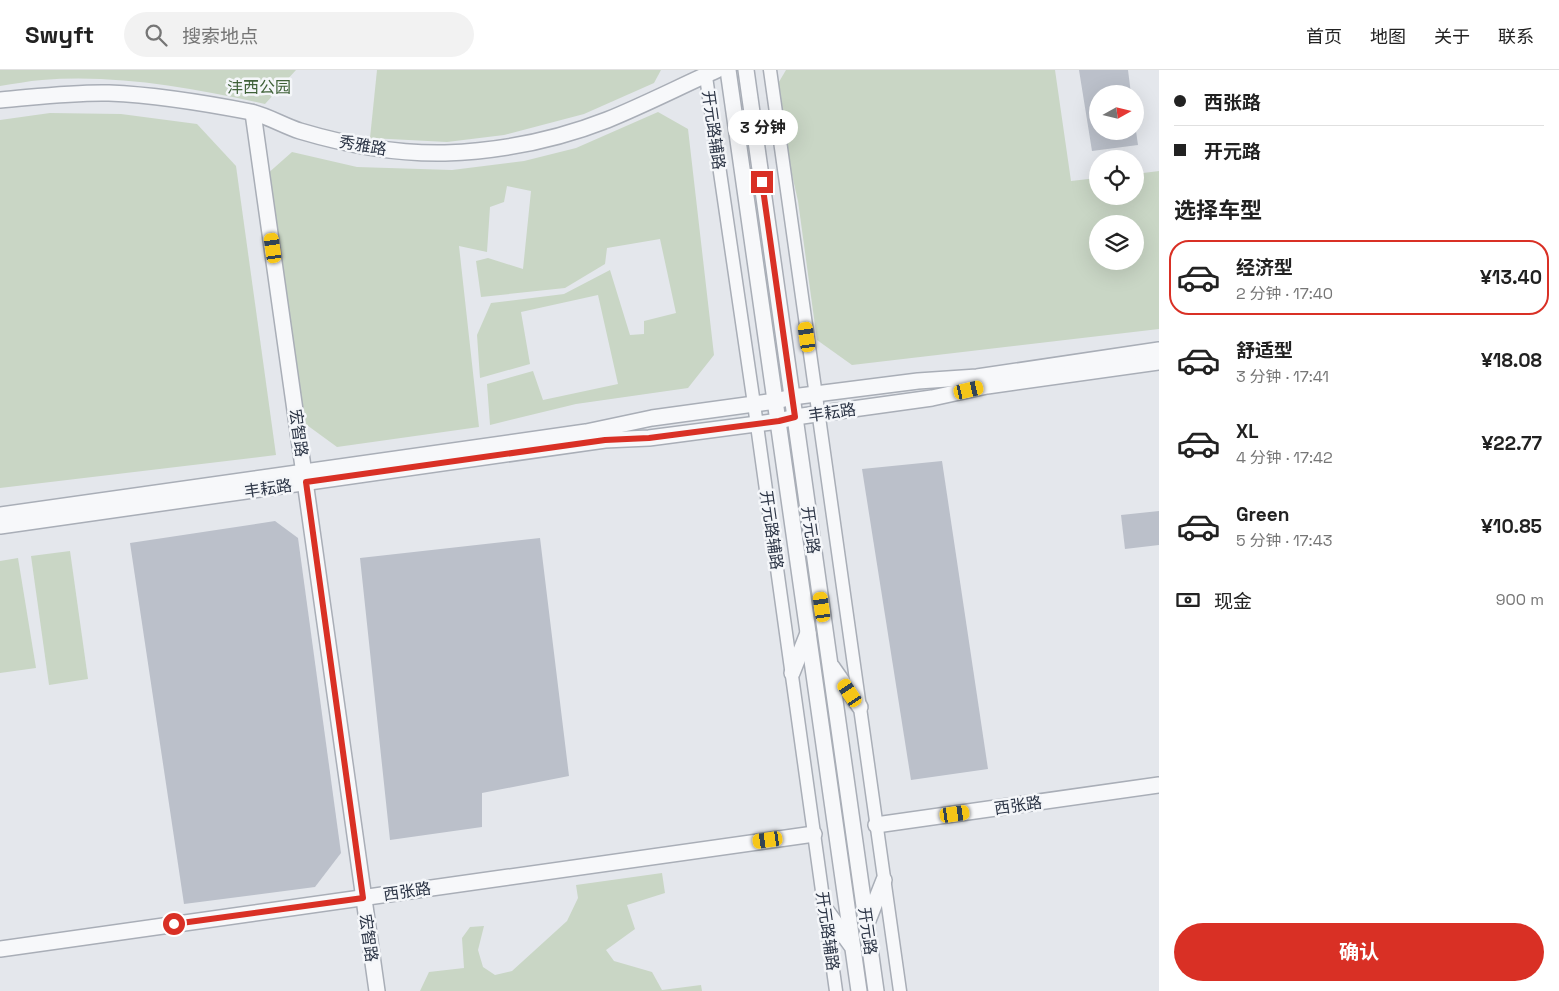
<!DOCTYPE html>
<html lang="zh">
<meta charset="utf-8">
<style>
:root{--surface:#fff;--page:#f2f2f2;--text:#222;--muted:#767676;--line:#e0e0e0;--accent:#d93025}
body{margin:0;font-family:"Space Grotesk","Noto Sans SC",sans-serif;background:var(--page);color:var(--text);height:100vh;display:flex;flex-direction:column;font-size:19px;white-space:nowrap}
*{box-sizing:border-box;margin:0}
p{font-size:16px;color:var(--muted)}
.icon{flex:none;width:28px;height:28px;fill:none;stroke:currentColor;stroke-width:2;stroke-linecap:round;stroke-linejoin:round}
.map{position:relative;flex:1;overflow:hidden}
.side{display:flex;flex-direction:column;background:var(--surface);width:400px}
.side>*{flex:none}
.guide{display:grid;align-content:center;height:110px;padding:0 15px;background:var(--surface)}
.needle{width:32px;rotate:82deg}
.buttons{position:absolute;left:1089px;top:15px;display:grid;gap:10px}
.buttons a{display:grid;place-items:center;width:55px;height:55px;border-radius:50%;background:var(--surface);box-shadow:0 5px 20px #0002;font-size:25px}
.end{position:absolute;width:22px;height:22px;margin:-11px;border:6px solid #d93025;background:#fff;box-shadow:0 0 0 2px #fff}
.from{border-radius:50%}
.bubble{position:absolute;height:35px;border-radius:18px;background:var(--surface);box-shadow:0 5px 20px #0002;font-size:16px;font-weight:700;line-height:35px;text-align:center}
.car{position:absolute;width:15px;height:30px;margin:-15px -8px;border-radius:6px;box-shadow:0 0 4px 1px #0007;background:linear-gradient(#f5c518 24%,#345 0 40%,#f5c518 0 76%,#345 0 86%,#f5c518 0)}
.guide b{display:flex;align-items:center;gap:18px;height:48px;font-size:19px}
.guide b+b{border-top:1px solid var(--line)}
.guide i{width:12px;height:12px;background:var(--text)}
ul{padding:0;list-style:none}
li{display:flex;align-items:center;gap:15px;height:75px;margin:0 10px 8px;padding:0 5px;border:2px solid transparent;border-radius:20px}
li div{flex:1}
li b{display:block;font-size:19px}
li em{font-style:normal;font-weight:700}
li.active{border-color:var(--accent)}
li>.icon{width:45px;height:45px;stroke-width:1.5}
h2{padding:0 15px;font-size:22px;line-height:60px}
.pay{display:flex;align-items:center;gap:12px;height:55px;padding:0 15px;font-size:19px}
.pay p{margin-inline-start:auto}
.button{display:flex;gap:10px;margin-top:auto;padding:10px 15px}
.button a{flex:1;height:58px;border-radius:30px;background:var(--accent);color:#fff;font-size:20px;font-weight:700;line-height:58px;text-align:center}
header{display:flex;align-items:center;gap:30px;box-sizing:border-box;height:70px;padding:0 25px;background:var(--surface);border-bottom:1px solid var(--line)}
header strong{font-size:24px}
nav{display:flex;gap:28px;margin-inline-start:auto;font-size:18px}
.search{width:350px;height:45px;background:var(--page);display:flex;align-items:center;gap:12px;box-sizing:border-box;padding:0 18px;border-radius:28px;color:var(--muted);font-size:19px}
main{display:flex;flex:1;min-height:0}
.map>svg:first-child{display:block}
.green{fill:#c9d6c5;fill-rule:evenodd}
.building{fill:#bbc0ca}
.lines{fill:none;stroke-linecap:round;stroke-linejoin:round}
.minor-casing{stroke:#a9aeb7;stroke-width:15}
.tertiary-casing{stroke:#a9aeb7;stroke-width:18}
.minor{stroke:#f7f8fa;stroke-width:12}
.tertiary{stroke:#f7f8fa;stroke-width:15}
.route{stroke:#d93025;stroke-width:6}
.labels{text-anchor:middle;stroke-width:5;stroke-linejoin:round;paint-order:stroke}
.park-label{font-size:16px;fill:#3f6138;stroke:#f4f6f9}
.street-label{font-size:16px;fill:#2b3445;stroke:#f4f6f9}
</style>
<header>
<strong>Swyft</strong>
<div class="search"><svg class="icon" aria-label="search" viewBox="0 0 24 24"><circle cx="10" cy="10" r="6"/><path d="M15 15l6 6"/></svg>搜索地点</div>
<nav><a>首页</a><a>地图</a><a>关于</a><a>联系</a></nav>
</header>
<main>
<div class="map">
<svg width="1159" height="921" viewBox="0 0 1159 921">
<rect width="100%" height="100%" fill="#e4e7ec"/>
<g class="green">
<path d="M 0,0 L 296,0 L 265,34 C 192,18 117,4 42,10 C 28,11 14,14 0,16 Z"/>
<path d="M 377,0 L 661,0 L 654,13 L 584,44 L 504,65 L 447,72 L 370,68 Z"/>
<path d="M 786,0 L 1055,0 L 1071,111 L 1097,108 L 1098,126 L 1135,126 L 1135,104 L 1159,101 L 1159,259 L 852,295 L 817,270 L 798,131 L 773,22 ZM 1098,154 L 1135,154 L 1135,191 L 1098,191 Z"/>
<path d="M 658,42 L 688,59 L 714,285 L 688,318 L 576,334 L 490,355 L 487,314 L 533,301 L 543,330 L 618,314 L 598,225 L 521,242 L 530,294 L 480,308 L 477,265 L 491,233 L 564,224 L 610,200 L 630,265 L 644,264 L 644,251 L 676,243 L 660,169 L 607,178 L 605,194 L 565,218 L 481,227 L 476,191 L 488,188 L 523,199 L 531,121 L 507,116 L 504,132 L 490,137 L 487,182 L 459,176 L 479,357 L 337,377 L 300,350 L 266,105 L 292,82 L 357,97 L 452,100 L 524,91 L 576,78 Z"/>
<path d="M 50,43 L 121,44 L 197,54 L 236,96 L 276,385 L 0,418 L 0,50 Z"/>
<path d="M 70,481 L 88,609 L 49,615 L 31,486 Z"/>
<path d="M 18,488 L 36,598 L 0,603 L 0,491 Z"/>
<path d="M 662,803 L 665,823 L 627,835 L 635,859 L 606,880 L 614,891 L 652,902 L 662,920 L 701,915 L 702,921 L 420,921 L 429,902 L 464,898 L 462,868 L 470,857 L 484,856 L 478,880 L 483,897 L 495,905 L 512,901 L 567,851 L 578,828 L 576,815 Z"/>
</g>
<g class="building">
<path d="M 1079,0 L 1128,0 L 1131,24 L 1098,24 L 1098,61 L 1136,61 L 1138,75 L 1092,81 Z"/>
<path d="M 942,391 L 988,699 L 911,710 L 862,399 Z"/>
<path d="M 1159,441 L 1159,475 L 1125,479 L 1121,445 Z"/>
<path d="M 275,451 L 298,468 L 341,783 L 315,817 L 184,834 L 130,473 Z"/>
<path d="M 540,468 L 569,706 L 482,723 L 482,757 L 390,770 L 360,488 Z"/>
</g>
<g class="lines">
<defs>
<g id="minor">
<path d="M 705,0 L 754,334 L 836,921"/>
<path d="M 770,0 L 900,921"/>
</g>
<g id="tertiary">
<path d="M 728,0 L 859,921"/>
<path d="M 746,0 L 876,921"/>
<path d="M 0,30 C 36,27 73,22 109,23 C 156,25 205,33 251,42 C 268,46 284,56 300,61 C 347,75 396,84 445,83 C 501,81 556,70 607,50 C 644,35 681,16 717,0"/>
<path d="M 253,43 L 377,921"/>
<path d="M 0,445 L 586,362 L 652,348 L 776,331 L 792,327 L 918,311 L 977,307 L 1159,280"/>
<path d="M 0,456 L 605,370 L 649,368 L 779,351 L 795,347 L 932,328 L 987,316 L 1159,292"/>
<path d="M 832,597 L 860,637"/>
<path d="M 792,603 L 808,563"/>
<path d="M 876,755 L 1159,715"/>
<path d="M 825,839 L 851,875"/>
<path d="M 867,853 L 884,810"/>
<path d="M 0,879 L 814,764"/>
</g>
</defs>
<use href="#minor" class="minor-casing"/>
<use href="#tertiary" class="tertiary-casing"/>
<use href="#minor" class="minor"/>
<use href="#tertiary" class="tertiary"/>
</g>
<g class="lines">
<path class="route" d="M 174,854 L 363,828 L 306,412 L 605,370 L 649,368 L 779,351 L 795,347 L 762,112"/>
</g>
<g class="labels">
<g class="park-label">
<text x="259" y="23">沣西公园</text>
</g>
<g class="street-label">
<text transform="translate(714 60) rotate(82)" y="6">开元路辅路</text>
<text transform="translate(363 75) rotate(10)" y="6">秀雅路</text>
<text transform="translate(832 342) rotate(-8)" y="6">丰耘路</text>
<text transform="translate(299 363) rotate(82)" y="6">宏智路</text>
<text transform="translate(268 418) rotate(-8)" y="6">丰耘路</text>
<text transform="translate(772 460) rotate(82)" y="6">开元路辅路</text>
<text transform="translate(811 460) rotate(82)" y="6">开元路</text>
<text transform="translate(1018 735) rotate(-8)" y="6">西张路</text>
<text transform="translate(407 821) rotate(-8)" y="6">西张路</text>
<text transform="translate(828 861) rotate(82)" y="6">开元路辅路</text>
<text transform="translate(868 861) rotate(82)" y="6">开元路</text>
<text transform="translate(369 868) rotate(82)" y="6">宏智路</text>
</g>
</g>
</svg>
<div class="buttons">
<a><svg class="needle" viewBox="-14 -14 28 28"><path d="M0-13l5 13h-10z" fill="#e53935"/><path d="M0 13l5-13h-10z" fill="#767676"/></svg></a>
<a><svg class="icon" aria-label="locate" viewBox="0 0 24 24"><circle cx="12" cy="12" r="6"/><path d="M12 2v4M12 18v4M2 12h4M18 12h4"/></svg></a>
<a><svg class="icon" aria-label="layers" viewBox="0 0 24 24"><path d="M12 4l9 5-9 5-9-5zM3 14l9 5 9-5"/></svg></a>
</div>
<i class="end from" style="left:174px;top:854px"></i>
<i class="end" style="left:762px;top:112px"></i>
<div class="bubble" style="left:728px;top:40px;width:70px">3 分钟</div>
<i class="car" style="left:273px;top:178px;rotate:352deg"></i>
<i class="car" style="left:807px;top:267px;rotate:352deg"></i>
<i class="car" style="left:969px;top:320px;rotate:77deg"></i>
<i class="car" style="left:822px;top:537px;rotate:352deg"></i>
<i class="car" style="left:850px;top:623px;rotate:326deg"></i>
<i class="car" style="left:955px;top:744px;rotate:82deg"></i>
<i class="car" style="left:768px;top:770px;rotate:262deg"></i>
</div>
<section class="side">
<div class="guide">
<b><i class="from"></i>西张路</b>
<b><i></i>开元路</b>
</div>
<h2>选择车型</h2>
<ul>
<li class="active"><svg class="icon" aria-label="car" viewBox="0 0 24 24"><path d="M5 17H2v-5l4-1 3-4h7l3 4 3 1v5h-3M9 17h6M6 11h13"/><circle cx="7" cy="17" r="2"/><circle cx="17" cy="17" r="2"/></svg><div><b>经济型</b><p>2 分钟 · 17:40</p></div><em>¥13.40</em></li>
<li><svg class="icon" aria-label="car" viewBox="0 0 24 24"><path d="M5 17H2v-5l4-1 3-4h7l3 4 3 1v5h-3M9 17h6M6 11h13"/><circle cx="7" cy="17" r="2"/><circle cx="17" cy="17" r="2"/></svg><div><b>舒适型</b><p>3 分钟 · 17:41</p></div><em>¥18.08</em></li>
<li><svg class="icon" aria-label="car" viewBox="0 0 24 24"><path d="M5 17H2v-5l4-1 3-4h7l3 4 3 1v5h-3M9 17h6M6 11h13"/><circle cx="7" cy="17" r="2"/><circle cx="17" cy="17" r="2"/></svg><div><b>XL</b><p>4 分钟 · 17:42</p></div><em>¥22.77</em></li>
<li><svg class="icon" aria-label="car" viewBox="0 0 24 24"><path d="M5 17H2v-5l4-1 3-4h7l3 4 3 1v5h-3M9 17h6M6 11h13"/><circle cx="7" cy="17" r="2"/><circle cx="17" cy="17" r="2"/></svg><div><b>Green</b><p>5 分钟 · 17:43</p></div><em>¥10.85</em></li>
</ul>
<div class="pay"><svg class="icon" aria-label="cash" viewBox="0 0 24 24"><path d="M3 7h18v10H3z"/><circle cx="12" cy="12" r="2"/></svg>现金<p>900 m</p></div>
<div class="button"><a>确认</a></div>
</section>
</main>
